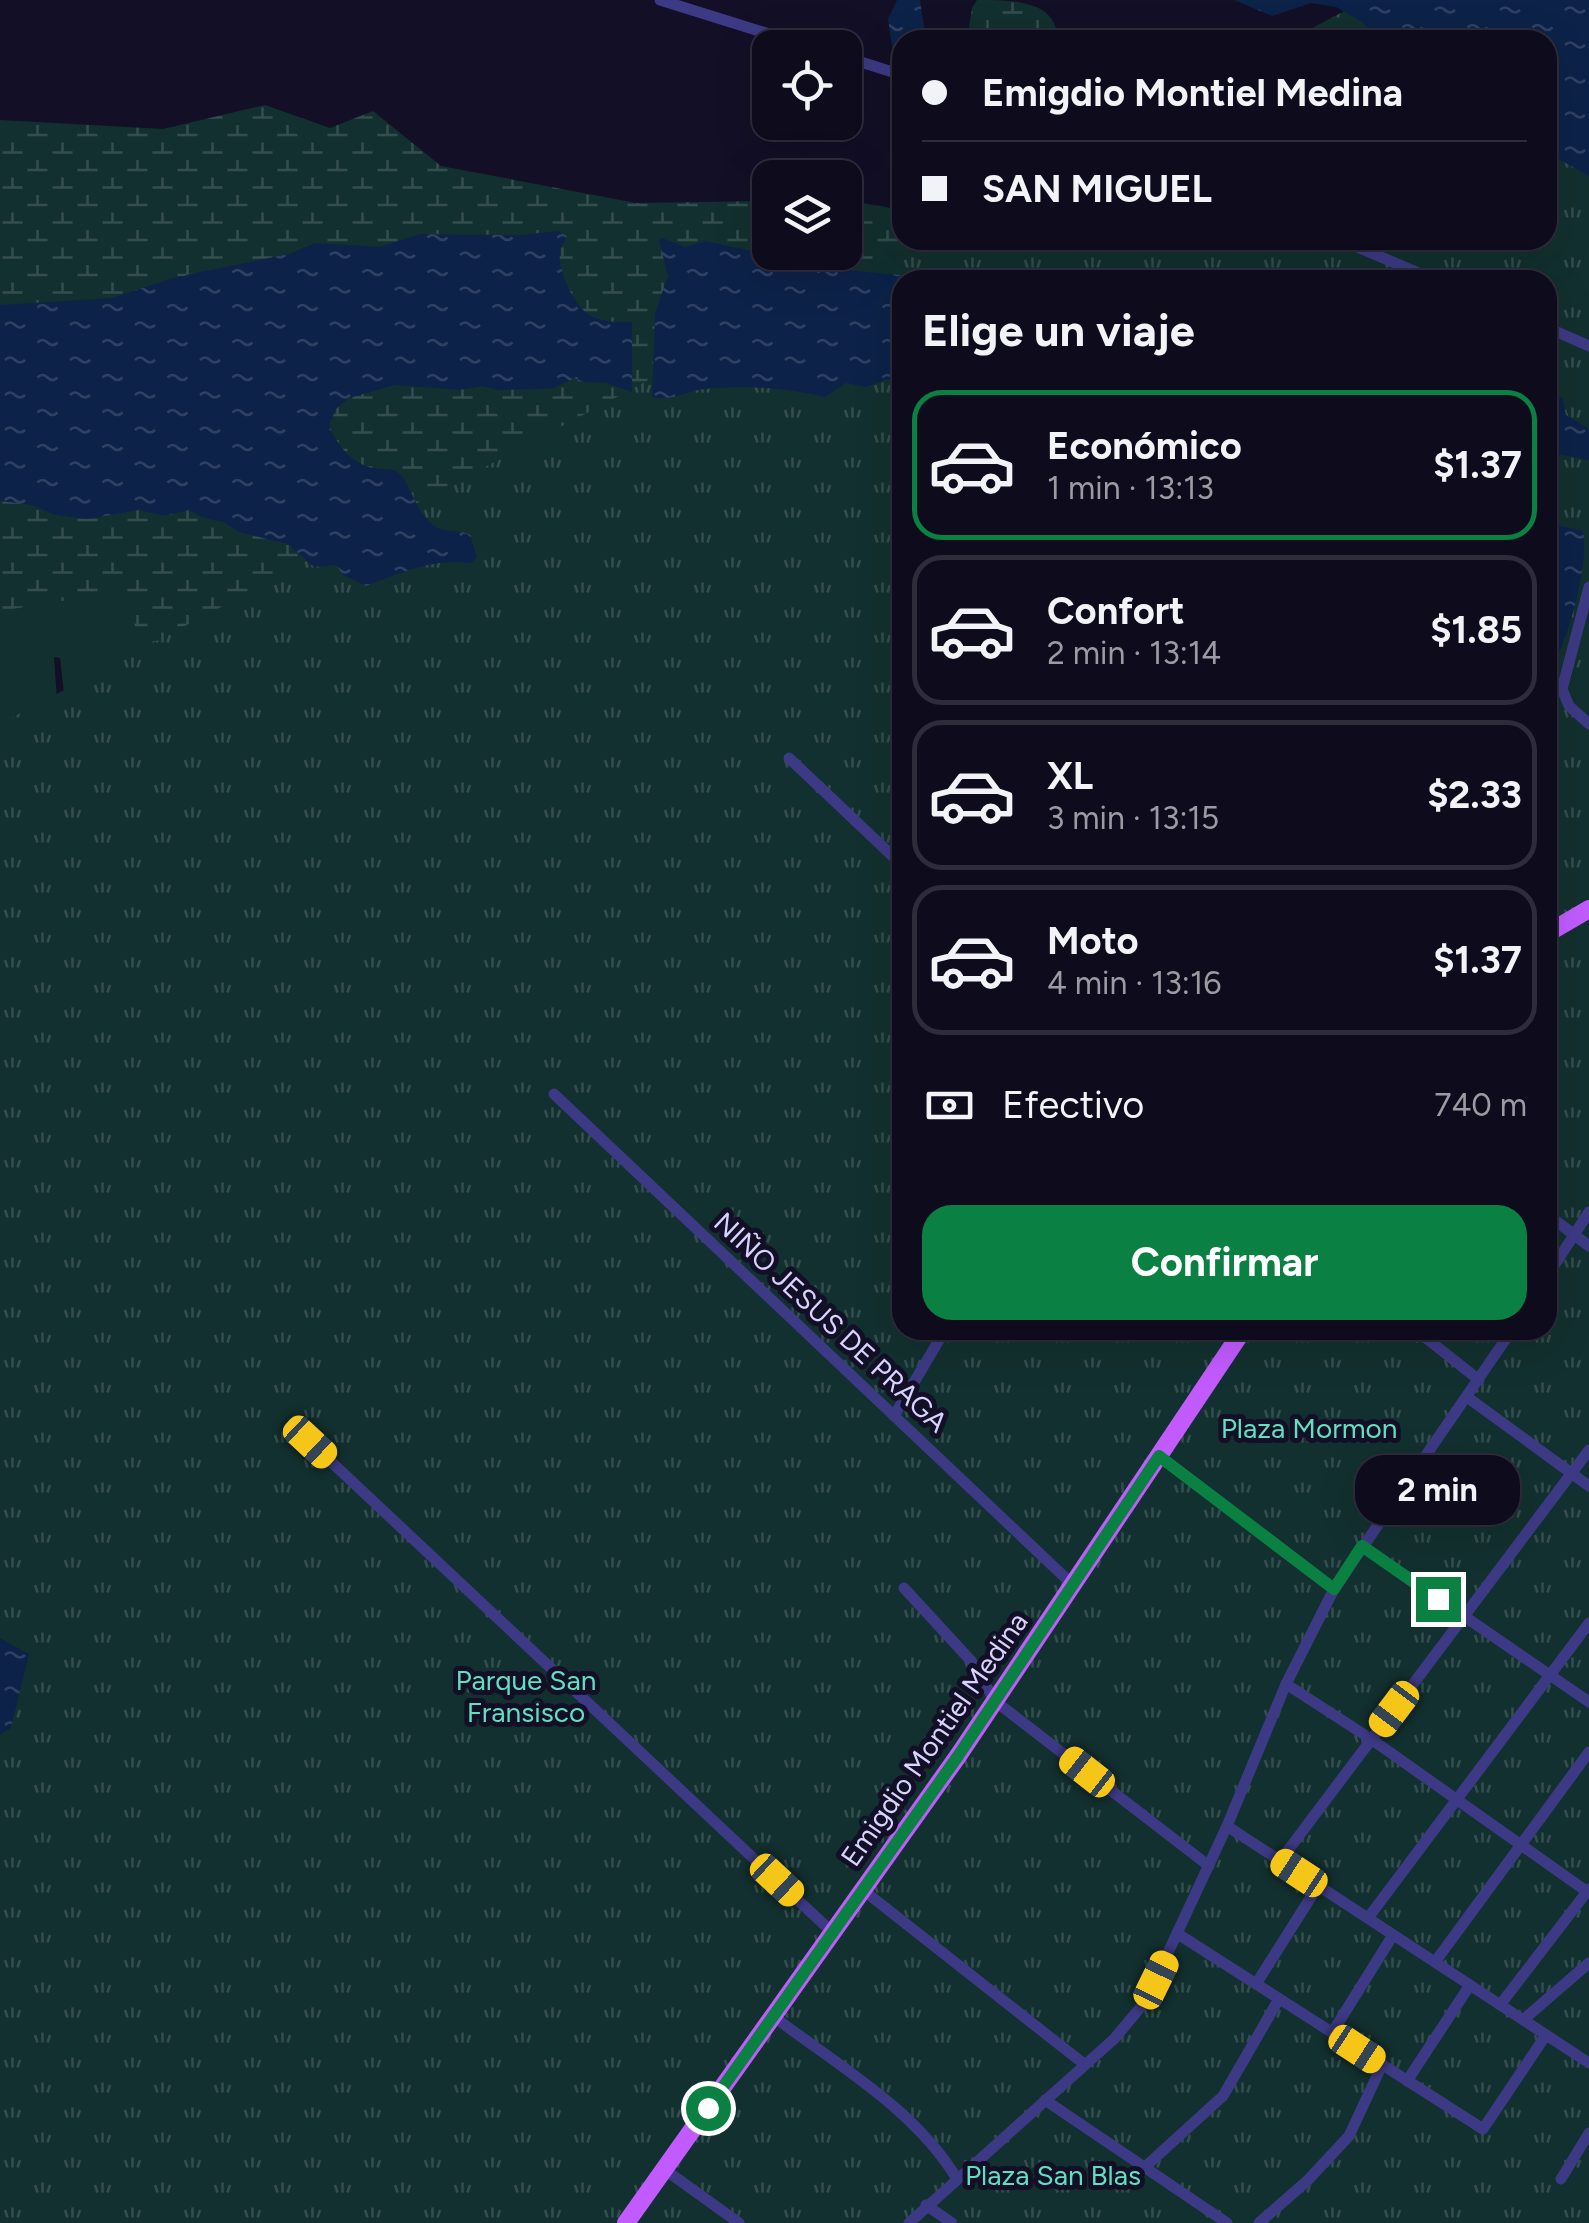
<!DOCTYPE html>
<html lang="es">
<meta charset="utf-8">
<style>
:root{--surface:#0e0b1c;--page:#171425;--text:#f1f3f6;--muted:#9b9ba3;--line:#2e2b3b;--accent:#0b8043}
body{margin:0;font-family:Figtree,sans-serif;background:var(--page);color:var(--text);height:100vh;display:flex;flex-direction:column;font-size:38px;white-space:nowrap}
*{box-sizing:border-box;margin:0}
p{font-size:32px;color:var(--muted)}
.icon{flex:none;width:55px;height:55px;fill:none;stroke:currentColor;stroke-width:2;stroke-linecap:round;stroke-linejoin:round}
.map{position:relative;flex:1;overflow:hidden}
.side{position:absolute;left:892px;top:270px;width:665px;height:1070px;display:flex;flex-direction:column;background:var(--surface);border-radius:30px;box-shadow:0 10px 40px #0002,0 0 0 2px var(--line)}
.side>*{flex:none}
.hud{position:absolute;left:892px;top:30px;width:665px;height:220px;border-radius:30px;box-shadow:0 10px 40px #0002,0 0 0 2px var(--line);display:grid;align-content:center;height:220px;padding:0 30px;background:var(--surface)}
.fabs{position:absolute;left:752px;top:30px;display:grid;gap:20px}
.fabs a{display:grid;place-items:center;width:110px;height:110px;border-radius:20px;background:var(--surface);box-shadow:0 10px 40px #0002,0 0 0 2px var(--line);font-size:50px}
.end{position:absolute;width:45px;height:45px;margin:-22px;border:12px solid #0b8043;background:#fff;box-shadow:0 0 0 5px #fff}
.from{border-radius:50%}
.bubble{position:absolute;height:70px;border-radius:30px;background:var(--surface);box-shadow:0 10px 40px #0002,0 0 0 2px var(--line);font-size:32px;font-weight:700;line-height:70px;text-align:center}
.car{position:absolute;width:30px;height:60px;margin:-30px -15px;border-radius:12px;box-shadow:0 0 8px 2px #0007;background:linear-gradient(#f5c518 24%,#345 0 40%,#f5c518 0 76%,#345 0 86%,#f5c518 0)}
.hud b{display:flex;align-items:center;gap:35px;height:95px;font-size:38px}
.hud b+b{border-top:2px solid var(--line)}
.hud i{width:25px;height:25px;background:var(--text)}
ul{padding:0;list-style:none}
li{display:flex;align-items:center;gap:30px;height:150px;margin:0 20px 15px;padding:0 10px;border:5px solid var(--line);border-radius:30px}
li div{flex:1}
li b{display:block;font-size:38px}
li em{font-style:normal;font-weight:700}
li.on{border-color:var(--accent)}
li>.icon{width:90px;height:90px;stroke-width:1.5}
h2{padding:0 30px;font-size:45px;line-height:120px}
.pay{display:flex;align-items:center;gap:25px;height:110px;padding:0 30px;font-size:38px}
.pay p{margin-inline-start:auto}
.cta{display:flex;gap:20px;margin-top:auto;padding:20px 30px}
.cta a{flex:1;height:115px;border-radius:30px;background:var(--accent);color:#fff;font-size:40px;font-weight:700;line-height:115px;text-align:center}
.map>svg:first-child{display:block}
.green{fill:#12302f}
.wetland{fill:url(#wetland-marsh)}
.park{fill:url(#park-tufts);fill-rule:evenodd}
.water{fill:url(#water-ripples)}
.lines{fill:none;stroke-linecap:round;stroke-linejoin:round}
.street{stroke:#3d3a85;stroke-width:11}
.primary{stroke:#c25bff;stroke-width:18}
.route{stroke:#0b8043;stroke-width:12}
.labels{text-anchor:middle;stroke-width:10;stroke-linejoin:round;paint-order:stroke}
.street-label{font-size:28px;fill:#d9d4ff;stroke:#130f26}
.park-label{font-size:28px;fill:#5fe0c0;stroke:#130f26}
</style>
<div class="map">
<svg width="1589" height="2223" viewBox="0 0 1589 2223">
<defs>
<pattern id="wetland-marsh" width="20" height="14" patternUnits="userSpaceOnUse" patternTransform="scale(2.5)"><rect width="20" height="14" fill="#12302f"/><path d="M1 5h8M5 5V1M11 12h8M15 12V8" fill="none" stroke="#344d4e"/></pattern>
<pattern id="park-tufts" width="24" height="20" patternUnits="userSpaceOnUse" patternTransform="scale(2.5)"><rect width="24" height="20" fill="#12302f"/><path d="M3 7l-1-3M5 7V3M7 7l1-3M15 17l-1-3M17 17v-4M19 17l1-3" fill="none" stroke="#344d4e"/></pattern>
<pattern id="water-ripples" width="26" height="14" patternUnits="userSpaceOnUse" patternTransform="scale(2.5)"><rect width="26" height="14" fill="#0c2248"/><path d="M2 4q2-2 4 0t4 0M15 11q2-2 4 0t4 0" fill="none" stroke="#2f4163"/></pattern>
</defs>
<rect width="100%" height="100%" fill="#130f26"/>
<path class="green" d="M 0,504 L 72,519 L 196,680 L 68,729 L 60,658 L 54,657 L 58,715 L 0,861 Z"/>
<g class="wetland">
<path d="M 977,0 C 1012,0 1058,0 1057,40 L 967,40 L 972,8 Z"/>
<path d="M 265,105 L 330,128 L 373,111 L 441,166 L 636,203 L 770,201 L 770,252 L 845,252 L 845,200 L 902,210 L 902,240 L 1054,240 L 902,280 L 143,650 L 123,591 L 0,611 L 0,120 L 163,129 Z"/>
</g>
<path class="park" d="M 1365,0 L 1589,0 L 1589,2223 L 0,2223 L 0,724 L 913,240 L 1548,240 L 1548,40 L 1290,40 ZM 902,280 L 1548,280 L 1548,1330 L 902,1330 Z"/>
<g class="water">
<path d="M 897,0 L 920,0 L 925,34 L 924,40 L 902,40 L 902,71 L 895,67 L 888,19 Z"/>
<path d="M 1234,0 L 1589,0 L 1589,176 L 1548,153 L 1548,40 L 1379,40 L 1362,22 L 1336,7 L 1311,3 L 1272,16 Z"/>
<path d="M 558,231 L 567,236 C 566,238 560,248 560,251 C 557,270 574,307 591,316 C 603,322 620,323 632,322 L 632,392 L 606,383 L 584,382 L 574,378 L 554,388 L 541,389 L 497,390 L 483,386 L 459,390 L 395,385 L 349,398 L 336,409 L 329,425 C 337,445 351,463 373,468 C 380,469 391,468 397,472 C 411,482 415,512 433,525 C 445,534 457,528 470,535 L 477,557 L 471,563 C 432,558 401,573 366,586 L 343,575 L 336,565 L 314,567 L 288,544 L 239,532 L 224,522 L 204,518 L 189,510 L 165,516 L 139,510 L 87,519 L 55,515 L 32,505 L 0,501 L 0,305 L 112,298 L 176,277 L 289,254 L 315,243 L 380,247 L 420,234 L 521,235 Z"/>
<path d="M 662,238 L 685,247 L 706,241 L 756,252 L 770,246 L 770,252 L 811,253 L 829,258 L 847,270 L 950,280 L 902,280 L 902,390 L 888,379 L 866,387 L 846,383 L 825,397 C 785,388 747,385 706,389 C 684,391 678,401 652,397 L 655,313 L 668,276 L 659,241 Z"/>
<path d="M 1562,397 L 1566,415 L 1589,429 L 1589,460 L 1556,454 L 1548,456 L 1548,402 Z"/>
<path d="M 1548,523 L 1583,531 C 1589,562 1571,629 1556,659 L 1548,661 Z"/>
<path d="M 0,1638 L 29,1654 L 11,1728 L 0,1735 Z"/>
</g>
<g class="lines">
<g class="street">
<path d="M 660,0 L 814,48"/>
<path d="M 845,57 L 902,75"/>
<path d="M 1341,240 L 1435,280"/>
<path d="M 1548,328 L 1589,346"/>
<path d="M 1589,587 L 1562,689 L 1569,706 L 1589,724"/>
<path d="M 789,758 L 902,865"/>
<path d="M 554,1094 L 1073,1585"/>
<path d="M 1548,1215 L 1589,1246"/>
<path d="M 1548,1275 L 1589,1212"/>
<path d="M 1416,1330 L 1479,1380"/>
<path d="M 1467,1397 L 1589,1486"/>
<path d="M 894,1416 L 945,1330"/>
<path d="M 310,1442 L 833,1933"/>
<path d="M 1159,1456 L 1334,1589"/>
<path d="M 1362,1546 L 1589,1702"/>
<path d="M 904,1588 L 972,1662 L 995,1701 L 1209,1866"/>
<path d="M 1286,1684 L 1371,1739 L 1589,1893"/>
<path d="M 1227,1826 L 1589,2063"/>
<path d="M 1280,1861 L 1589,1450"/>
<path d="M 863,1890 L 1084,2064"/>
<path d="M 1368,1918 L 1589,1623"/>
<path d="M 1178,1934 L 1483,2129 L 1546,2035"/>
<path d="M 1435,1962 L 1589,1752"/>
<path d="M 1256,1984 L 1318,1886"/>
<path d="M 1500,2005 L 1589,1889"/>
<path d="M 773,2016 C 837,2065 915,2109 957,2179"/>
<path d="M 1523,2020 L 1589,1963"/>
<path d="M 1332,2033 L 1393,1935"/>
<path d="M 1407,2081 L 1470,1985"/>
<path d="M 1045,2100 L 1227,2223"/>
<path d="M 1146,2166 L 1223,2096 L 1279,1999"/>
<path d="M 664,2169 L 739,2223"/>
<path d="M 1561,2179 L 1589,2133"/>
<path d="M 926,2205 L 952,2223"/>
<path d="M 909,2223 L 1114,2039 L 1145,2002 L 1227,1826 L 1286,1684 L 1334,1589 L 1512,1330"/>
<path d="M 1259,2223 L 1307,2181 L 1349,2136 L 1382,2065"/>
</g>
<g class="primary">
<path d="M 1548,933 L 1589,909"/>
<path d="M 626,2223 L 958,1756 L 1243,1330"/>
</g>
</g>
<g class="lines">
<path class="route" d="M 708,2108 L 958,1756 L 1159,1456 L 1334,1589 L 1362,1546 L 1438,1599"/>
</g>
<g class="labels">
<g class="street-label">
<text transform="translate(831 1322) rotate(43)" y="10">NIÑO JESUS DE PRAGA</text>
<text transform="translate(934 1739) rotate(-55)" y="10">Emigdio Montiel Medina</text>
</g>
<g class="park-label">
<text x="1309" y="1438">Plaza Mormon</text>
<text x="526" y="1690">Parque San<tspan x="526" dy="32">Fransisco</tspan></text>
<text x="1053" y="2185">Plaza San Blas</text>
</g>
</g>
</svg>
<div class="fabs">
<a><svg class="icon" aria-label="locate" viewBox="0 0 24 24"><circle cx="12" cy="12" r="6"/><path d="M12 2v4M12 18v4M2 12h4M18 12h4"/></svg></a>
<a><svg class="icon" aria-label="layers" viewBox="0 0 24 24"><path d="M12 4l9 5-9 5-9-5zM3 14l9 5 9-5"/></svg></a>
</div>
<i class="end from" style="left:708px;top:2108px"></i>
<i class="end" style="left:1438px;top:1599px"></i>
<div class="bubble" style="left:1355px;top:1455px;width:165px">2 min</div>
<i class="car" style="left:310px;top:1442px;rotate:133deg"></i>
<i class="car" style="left:1394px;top:1709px;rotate:217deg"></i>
<i class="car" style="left:1087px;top:1772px;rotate:308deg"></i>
<i class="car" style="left:1299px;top:1873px;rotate:303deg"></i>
<i class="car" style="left:777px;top:1880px;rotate:133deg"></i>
<i class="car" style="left:1156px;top:1980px;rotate:26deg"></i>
<i class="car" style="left:1357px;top:2049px;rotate:123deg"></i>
<div class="hud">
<b><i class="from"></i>Emigdio Montiel Medina</b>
<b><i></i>SAN MIGUEL</b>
</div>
<section class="side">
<h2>Elige un viaje</h2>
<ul>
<li class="on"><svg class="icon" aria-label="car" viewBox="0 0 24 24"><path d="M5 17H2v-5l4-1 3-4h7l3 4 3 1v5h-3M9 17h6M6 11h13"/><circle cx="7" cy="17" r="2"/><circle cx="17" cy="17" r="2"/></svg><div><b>Económico</b><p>1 min · 13:13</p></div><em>$1.37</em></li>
<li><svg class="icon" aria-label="car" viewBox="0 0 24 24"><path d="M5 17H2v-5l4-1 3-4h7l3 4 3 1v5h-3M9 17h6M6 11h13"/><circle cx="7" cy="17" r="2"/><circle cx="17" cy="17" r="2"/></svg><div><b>Confort</b><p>2 min · 13:14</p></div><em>$1.85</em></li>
<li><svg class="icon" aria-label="car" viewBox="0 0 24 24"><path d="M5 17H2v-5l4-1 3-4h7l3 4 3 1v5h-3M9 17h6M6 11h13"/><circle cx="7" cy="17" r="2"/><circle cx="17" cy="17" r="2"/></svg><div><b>XL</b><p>3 min · 13:15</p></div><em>$2.33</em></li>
<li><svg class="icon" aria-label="car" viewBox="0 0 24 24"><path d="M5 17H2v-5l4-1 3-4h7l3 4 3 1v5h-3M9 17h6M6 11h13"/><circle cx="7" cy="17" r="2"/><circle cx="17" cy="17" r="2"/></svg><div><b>Moto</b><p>4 min · 13:16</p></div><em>$1.37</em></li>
</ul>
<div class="pay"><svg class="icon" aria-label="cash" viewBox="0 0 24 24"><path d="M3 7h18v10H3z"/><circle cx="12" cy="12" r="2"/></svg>Efectivo<p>740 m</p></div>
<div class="cta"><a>Confirmar</a></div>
</section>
</div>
